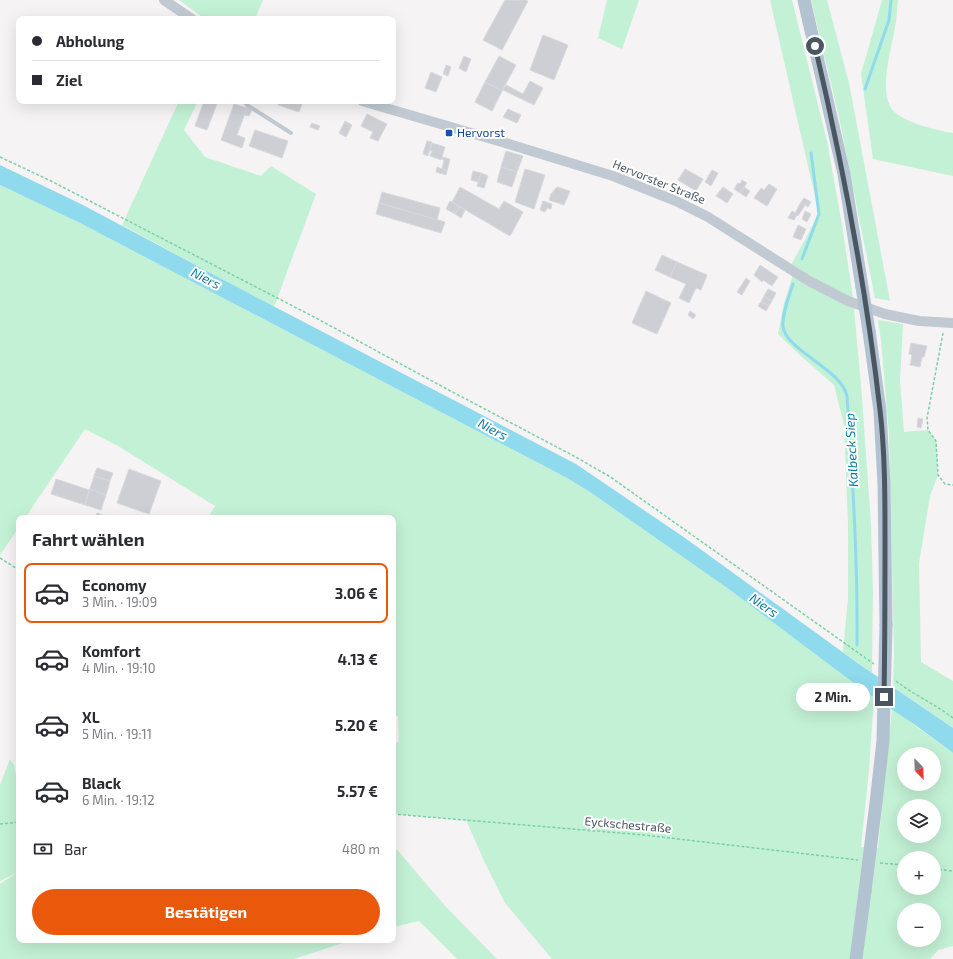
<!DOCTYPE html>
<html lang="de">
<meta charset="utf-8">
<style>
:root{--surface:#fff;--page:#f2f2f3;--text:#2b2b33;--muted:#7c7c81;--line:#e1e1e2;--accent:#ea580c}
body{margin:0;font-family:"Exo 2",sans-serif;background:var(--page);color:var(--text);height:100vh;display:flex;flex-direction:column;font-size:15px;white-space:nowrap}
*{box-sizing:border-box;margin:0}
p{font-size:13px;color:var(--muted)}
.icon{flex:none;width:22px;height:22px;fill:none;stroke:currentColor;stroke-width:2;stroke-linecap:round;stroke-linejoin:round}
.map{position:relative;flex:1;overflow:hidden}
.sheet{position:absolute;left:16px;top:515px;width:380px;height:428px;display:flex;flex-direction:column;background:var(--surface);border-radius:8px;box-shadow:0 4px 16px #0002}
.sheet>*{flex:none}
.top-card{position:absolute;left:16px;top:16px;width:380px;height:88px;border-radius:8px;box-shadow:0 4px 16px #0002;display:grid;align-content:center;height:88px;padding:0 16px;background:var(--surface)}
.needle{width:26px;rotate:157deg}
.tools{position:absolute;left:897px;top:747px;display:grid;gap:8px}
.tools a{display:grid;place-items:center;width:44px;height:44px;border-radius:50%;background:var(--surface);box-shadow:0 4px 16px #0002;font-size:20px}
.end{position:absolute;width:18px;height:18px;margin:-9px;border:5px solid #4a5661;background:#fff;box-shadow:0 0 0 2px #fff}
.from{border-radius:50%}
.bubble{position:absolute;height:28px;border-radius:14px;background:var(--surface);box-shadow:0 4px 16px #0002;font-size:13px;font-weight:700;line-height:28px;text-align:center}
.top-card b{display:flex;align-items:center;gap:14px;height:38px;font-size:15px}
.top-card b+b{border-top:1px solid var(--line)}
.top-card i{width:10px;height:10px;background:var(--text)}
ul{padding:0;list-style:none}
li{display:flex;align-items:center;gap:12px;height:60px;margin:0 8px 6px;padding:0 8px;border:2px solid transparent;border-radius:8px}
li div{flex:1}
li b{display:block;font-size:15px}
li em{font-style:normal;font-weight:700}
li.selected{border-color:var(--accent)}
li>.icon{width:36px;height:36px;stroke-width:1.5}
h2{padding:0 16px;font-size:18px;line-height:48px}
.pay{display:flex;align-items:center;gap:10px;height:44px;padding:0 16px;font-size:15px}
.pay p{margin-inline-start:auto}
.button{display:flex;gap:8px;margin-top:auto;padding:8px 16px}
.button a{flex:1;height:46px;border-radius:24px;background:var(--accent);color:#fff;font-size:16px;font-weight:700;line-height:46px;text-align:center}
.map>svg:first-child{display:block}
.green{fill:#c3f1d5;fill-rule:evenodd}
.water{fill:#90daee}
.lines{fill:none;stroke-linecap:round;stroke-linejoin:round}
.stream{stroke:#90daee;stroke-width:3}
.building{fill:#cdcfd5;stroke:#d7d9de}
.path{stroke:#7ad0a6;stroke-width:1.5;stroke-dasharray:3 2;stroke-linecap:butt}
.service{stroke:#c1cad2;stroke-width:4}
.tertiary{stroke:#c1cad2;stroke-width:10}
.primary{stroke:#b3c2d1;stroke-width:13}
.primary-bridge{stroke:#b3c2d1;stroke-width:13}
.route{stroke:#4a5661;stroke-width:5}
.transit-dot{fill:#1a4fb4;stroke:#fff;stroke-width:1.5}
.labels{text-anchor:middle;stroke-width:4;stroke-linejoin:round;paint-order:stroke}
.transit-label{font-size:12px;fill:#164399;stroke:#fff;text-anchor:start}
.street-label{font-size:12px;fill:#4a5661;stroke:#fff}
.water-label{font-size:13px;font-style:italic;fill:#0c7c9b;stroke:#fff}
</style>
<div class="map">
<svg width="953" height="959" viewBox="0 0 953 959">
<rect width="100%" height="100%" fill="#f5f3f3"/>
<g class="green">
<path d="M 179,0 L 263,0 L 255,19 L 205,19 Z"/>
<path d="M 607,0 L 639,0 L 622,49 L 598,38 Z"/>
<path d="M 770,0 L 792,0 L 827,141 L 842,225 L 853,298 L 861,385 L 871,524 L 873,590 L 872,673 L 843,652 L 848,598 L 848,524 L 844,425 L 834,385 L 801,356 L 778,334 L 784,303 L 792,278 L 792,263 L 819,214 Z"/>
<path d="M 811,0 L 827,0 L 849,83 L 890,301 L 875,298 L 839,117 Z"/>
<path d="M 882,0 L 898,0 C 897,7 897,14 896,21 C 893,44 879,85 890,106 C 898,122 936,130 953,133 L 953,176 L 873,159 L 861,74 Z"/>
<path d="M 179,101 L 198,101 L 184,130 L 205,157 L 261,176 L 271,166 L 316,194 L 274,307 L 122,225 Z"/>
<path d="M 0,185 L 80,223 L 567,478 L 590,492 L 730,590 L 874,697 L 869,770 L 861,847 L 878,848 L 892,709 L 953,753 L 953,946 L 938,950 L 930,959 L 552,959 L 505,903 L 485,863 L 466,820 L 393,814 L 393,743 L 399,742 L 398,716 L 393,717 L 393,518 L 208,518 L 215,506 L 118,446 L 85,429 L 25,518 L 19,518 L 19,527 L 0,555 ZM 904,754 L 934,754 L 934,784 L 904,784 ZM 904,806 L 934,806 L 934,836 L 904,836 ZM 904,858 L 934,858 L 934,888 L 904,888 ZM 904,910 L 934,910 L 934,940 L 904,940 Z"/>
<path d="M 878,320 L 903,324 L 900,381 L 904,432 L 928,430 L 936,441 L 938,475 L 930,496 L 919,563 L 921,662 L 953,681 L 953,728 L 893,687 L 894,655 L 889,433 L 881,340 Z"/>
<path d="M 10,759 L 14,765 L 19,789 L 19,940 L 352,940 L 294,959 L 0,959 L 0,884 L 18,872 L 0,881 L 0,785 Z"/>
<path d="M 393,845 L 446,907 L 497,959 L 457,959 L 419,921 L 393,927 Z"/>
</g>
<path class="water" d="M 0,165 L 81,204 L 254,296 L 576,464 L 685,538 L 859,664 L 953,728 L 953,753 L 918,727 L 863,690 L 730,590 L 590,492 L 567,478 L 80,223 L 0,185 Z"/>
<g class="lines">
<g class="stream">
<path d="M 865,89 L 889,20 L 891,0"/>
<path d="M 802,259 L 819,214 L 811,153"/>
<path d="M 793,284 C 789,297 782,313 783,327 C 786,350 842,370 847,396 C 853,479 858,561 857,645"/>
</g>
</g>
<g class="building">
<path d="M 505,0 L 525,0 L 528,1 L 502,50 L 483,40 Z"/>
<path d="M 543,35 L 568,45 L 554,80 L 530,70 Z"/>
<path d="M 464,56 L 471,59 L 466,72 L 459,68 Z"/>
<path d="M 499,56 L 516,65 L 502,91 L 485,82 Z"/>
<path d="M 446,65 L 451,67 L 448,76 L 443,74 Z"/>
<path d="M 431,72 L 442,77 L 436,92 L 425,88 Z"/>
<path d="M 530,81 L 543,88 L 534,105 L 503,90 L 506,85 L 523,94 Z"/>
<path d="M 485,82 L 502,91 L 492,111 L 475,102 Z"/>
<path d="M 204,101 L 218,101 L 207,130 L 195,126 Z"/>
<path d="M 279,101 L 303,101 L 299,112 L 278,105 Z"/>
<path d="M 234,104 L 247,108 L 237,135 L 245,138 L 242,148 L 221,140 Z"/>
<path d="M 247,108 L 252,110 L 249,116 L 244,115 Z"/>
<path d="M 508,109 L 521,115 L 517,123 L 503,117 Z"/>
<path d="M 367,114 L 387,124 L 378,141 L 370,138 L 373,132 L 361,126 Z"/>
<path d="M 345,121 L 352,125 L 346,137 L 339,133 Z"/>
<path d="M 312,123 L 320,126 L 318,130 L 310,127 Z"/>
<path d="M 255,130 L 288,141 L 282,158 L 249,146 Z"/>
<path d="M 427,141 L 432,142 L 428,156 L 423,154 Z"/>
<path d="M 432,143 L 445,147 L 441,160 L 430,156 L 432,151 L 430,150 Z"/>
<path d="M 506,151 L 523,156 L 517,172 L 501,167 Z"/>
<path d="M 442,157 L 450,159 L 447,171 L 442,169 L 444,160 L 442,159 Z"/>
<path d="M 437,167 L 447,171 L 446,175 L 436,172 Z"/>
<path d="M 501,167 L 517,172 L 512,187 L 497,182 Z"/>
<path d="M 525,169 L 545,175 L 534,209 L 515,202 Z"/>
<path d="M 685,169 L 703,179 L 696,191 L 678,180 Z"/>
<path d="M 712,170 L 718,173 L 711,186 L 705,182 Z"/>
<path d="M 473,171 L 481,173 L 478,182 L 471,180 Z"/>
<path d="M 481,173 L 488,176 L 484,188 L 477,186 Z"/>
<path d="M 742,180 L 747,183 L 740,193 L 734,189 L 738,183 L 740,184 Z"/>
<path d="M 769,184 L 777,189 L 767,206 L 754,198 L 761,188 L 764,190 Z"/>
<path d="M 460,187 L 499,209 L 504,201 L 523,212 L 510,236 L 452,202 Z"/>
<path d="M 557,187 L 570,191 L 564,205 L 549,200 L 551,194 Z"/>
<path d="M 723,187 L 733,194 L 727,203 L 716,196 Z"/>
<path d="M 744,187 L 750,191 L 746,197 L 740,193 Z"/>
<path d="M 382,192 L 440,208 L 437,220 L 379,203 Z"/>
<path d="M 804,198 L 811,202 L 808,207 L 801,202 Z"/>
<path d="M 450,201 L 460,207 L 455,214 L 446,209 Z"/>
<path d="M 543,201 L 552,204 L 551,209 L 547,208 L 545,212 L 540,210 Z"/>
<path d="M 801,202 L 805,205 L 798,216 L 797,215 L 794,220 L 788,218 L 792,211 L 795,213 Z"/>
<path d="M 379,203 L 445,222 L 441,233 L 376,214 Z"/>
<path d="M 460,207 L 465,210 L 461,218 L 455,214 Z"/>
<path d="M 805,211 L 811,214 L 807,222 L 802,219 Z"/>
<path d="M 798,225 L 806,229 L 801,240 L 793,237 Z"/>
<path d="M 662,255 L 677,262 L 670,277 L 655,270 Z"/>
<path d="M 677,262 L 707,275 L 701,290 L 696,288 L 689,303 L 679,298 L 686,284 L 670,277 Z"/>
<path d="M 760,265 L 778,277 L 772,286 L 763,280 L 762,282 L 754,275 Z"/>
<path d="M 746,278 L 750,281 L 742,295 L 737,292 Z"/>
<path d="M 768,289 L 776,293 L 772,301 L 764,296 Z"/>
<path d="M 646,291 L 671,303 L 657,334 L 632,323 Z"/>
<path d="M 764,296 L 772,301 L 769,306 L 761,302 Z"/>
<path d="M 761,302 L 769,306 L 766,311 L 758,306 Z"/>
<path d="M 690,311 L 696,315 L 693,319 L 688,315 Z"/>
<path d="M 911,343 L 927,346 L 924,357 L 922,357 L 920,367 L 910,365 L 912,355 L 909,354 Z"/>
<path d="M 918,418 L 923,419 L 921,428 L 917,427 Z"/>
<path d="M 97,468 L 113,473 L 110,481 L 94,476 Z"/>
<path d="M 129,469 L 161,481 L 149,514 L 117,503 Z"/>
<path d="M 94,476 L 110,481 L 106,495 L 90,489 Z"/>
<path d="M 56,479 L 89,490 L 85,505 L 51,494 Z"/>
<path d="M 90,489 L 106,495 L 101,510 L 85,505 Z"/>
<path d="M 97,513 L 109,518 L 95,518 Z"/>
<path d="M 393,728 L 396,734 L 393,740 Z"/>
</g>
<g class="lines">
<g class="path">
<path d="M 201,16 L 205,19"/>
<path d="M 0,157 L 51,181 L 316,318 L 445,388 L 572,455 L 609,476 L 874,664"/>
<path d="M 943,333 L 927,418 L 928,430 L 936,441 L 938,475 L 945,484 L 953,485"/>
<path d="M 0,558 L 19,570"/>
<path d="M 896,681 C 914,695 935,704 953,718"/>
<path d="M 393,814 L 644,835 L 858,860"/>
<path d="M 0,824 L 19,822"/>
<path d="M 880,863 L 904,865"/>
<path d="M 934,869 L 953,871"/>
</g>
<path class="service" d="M 244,101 L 247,105 L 291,133"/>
<g class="tertiary">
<path d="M 164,0 L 192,19"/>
<path d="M 362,101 L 502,142 L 613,176 L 676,201 L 708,217 L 809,281 L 848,301 L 885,314 L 919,321 L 953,323"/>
</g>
<g class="primary">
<path d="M 804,0 L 844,174 L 862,287"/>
<path d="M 869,331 L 880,411 L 884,484 L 886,625"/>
<path d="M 856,959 L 865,891"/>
</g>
<g class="primary-bridge">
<path d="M 862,287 L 869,331"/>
<path d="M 865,891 L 876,803 L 883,741 L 886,625"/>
</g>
</g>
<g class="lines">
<path class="route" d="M 815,46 C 843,166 866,287 880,410 C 885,452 885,496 885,539 C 885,592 885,644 884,697"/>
</g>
<rect class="transit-dot" x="445" y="129" width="8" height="8" rx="2"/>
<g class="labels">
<g class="transit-label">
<text x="457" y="137">Hervorst</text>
</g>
<g class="street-label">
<text transform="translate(659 182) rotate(22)" y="4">Hervorster Straße</text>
<text transform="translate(628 825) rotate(5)" y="4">Eyckschestraße</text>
</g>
<g class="water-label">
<text transform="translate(206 278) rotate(27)" y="5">Niers</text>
<text transform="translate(493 429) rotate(28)" y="5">Niers</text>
<text transform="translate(851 450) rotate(-93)" y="5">Kalbeck Siep</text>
<text transform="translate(764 605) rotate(35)" y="5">Niers</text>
</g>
</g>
</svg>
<div class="tools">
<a><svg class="needle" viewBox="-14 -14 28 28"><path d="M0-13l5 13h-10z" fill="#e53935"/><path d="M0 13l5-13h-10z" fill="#7c7c81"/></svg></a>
<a><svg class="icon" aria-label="layers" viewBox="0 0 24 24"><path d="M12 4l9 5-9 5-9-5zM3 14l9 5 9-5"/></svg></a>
<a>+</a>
<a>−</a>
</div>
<i class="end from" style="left:815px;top:46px"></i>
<i class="end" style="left:884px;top:697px"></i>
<div class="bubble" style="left:796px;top:683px;width:74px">2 Min.</div>
<div class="top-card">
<b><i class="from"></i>Abholung</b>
<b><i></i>Ziel</b>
</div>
<section class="sheet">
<h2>Fahrt wählen</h2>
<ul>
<li class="selected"><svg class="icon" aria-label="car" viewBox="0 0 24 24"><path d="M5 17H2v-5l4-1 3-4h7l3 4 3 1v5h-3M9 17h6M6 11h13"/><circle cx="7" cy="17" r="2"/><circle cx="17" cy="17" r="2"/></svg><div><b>Economy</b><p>3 Min. · 19:09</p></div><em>3.06 €</em></li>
<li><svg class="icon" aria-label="car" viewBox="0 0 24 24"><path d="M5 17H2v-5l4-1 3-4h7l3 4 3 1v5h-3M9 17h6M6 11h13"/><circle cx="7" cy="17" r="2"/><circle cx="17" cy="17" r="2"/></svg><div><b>Komfort</b><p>4 Min. · 19:10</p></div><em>4.13 €</em></li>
<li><svg class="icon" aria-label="car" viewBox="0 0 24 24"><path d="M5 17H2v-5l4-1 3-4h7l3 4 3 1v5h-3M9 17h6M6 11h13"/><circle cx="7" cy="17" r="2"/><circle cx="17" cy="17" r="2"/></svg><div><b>XL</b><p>5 Min. · 19:11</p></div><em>5.20 €</em></li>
<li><svg class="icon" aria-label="car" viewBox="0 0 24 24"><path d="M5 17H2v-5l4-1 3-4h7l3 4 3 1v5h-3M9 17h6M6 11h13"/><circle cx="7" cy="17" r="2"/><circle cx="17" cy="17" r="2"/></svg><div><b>Black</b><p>6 Min. · 19:12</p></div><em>5.57 €</em></li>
</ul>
<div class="pay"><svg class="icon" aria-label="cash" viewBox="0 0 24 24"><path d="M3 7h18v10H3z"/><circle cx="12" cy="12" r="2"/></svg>Bar<p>480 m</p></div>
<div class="button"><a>Bestätigen</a></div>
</section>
</div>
